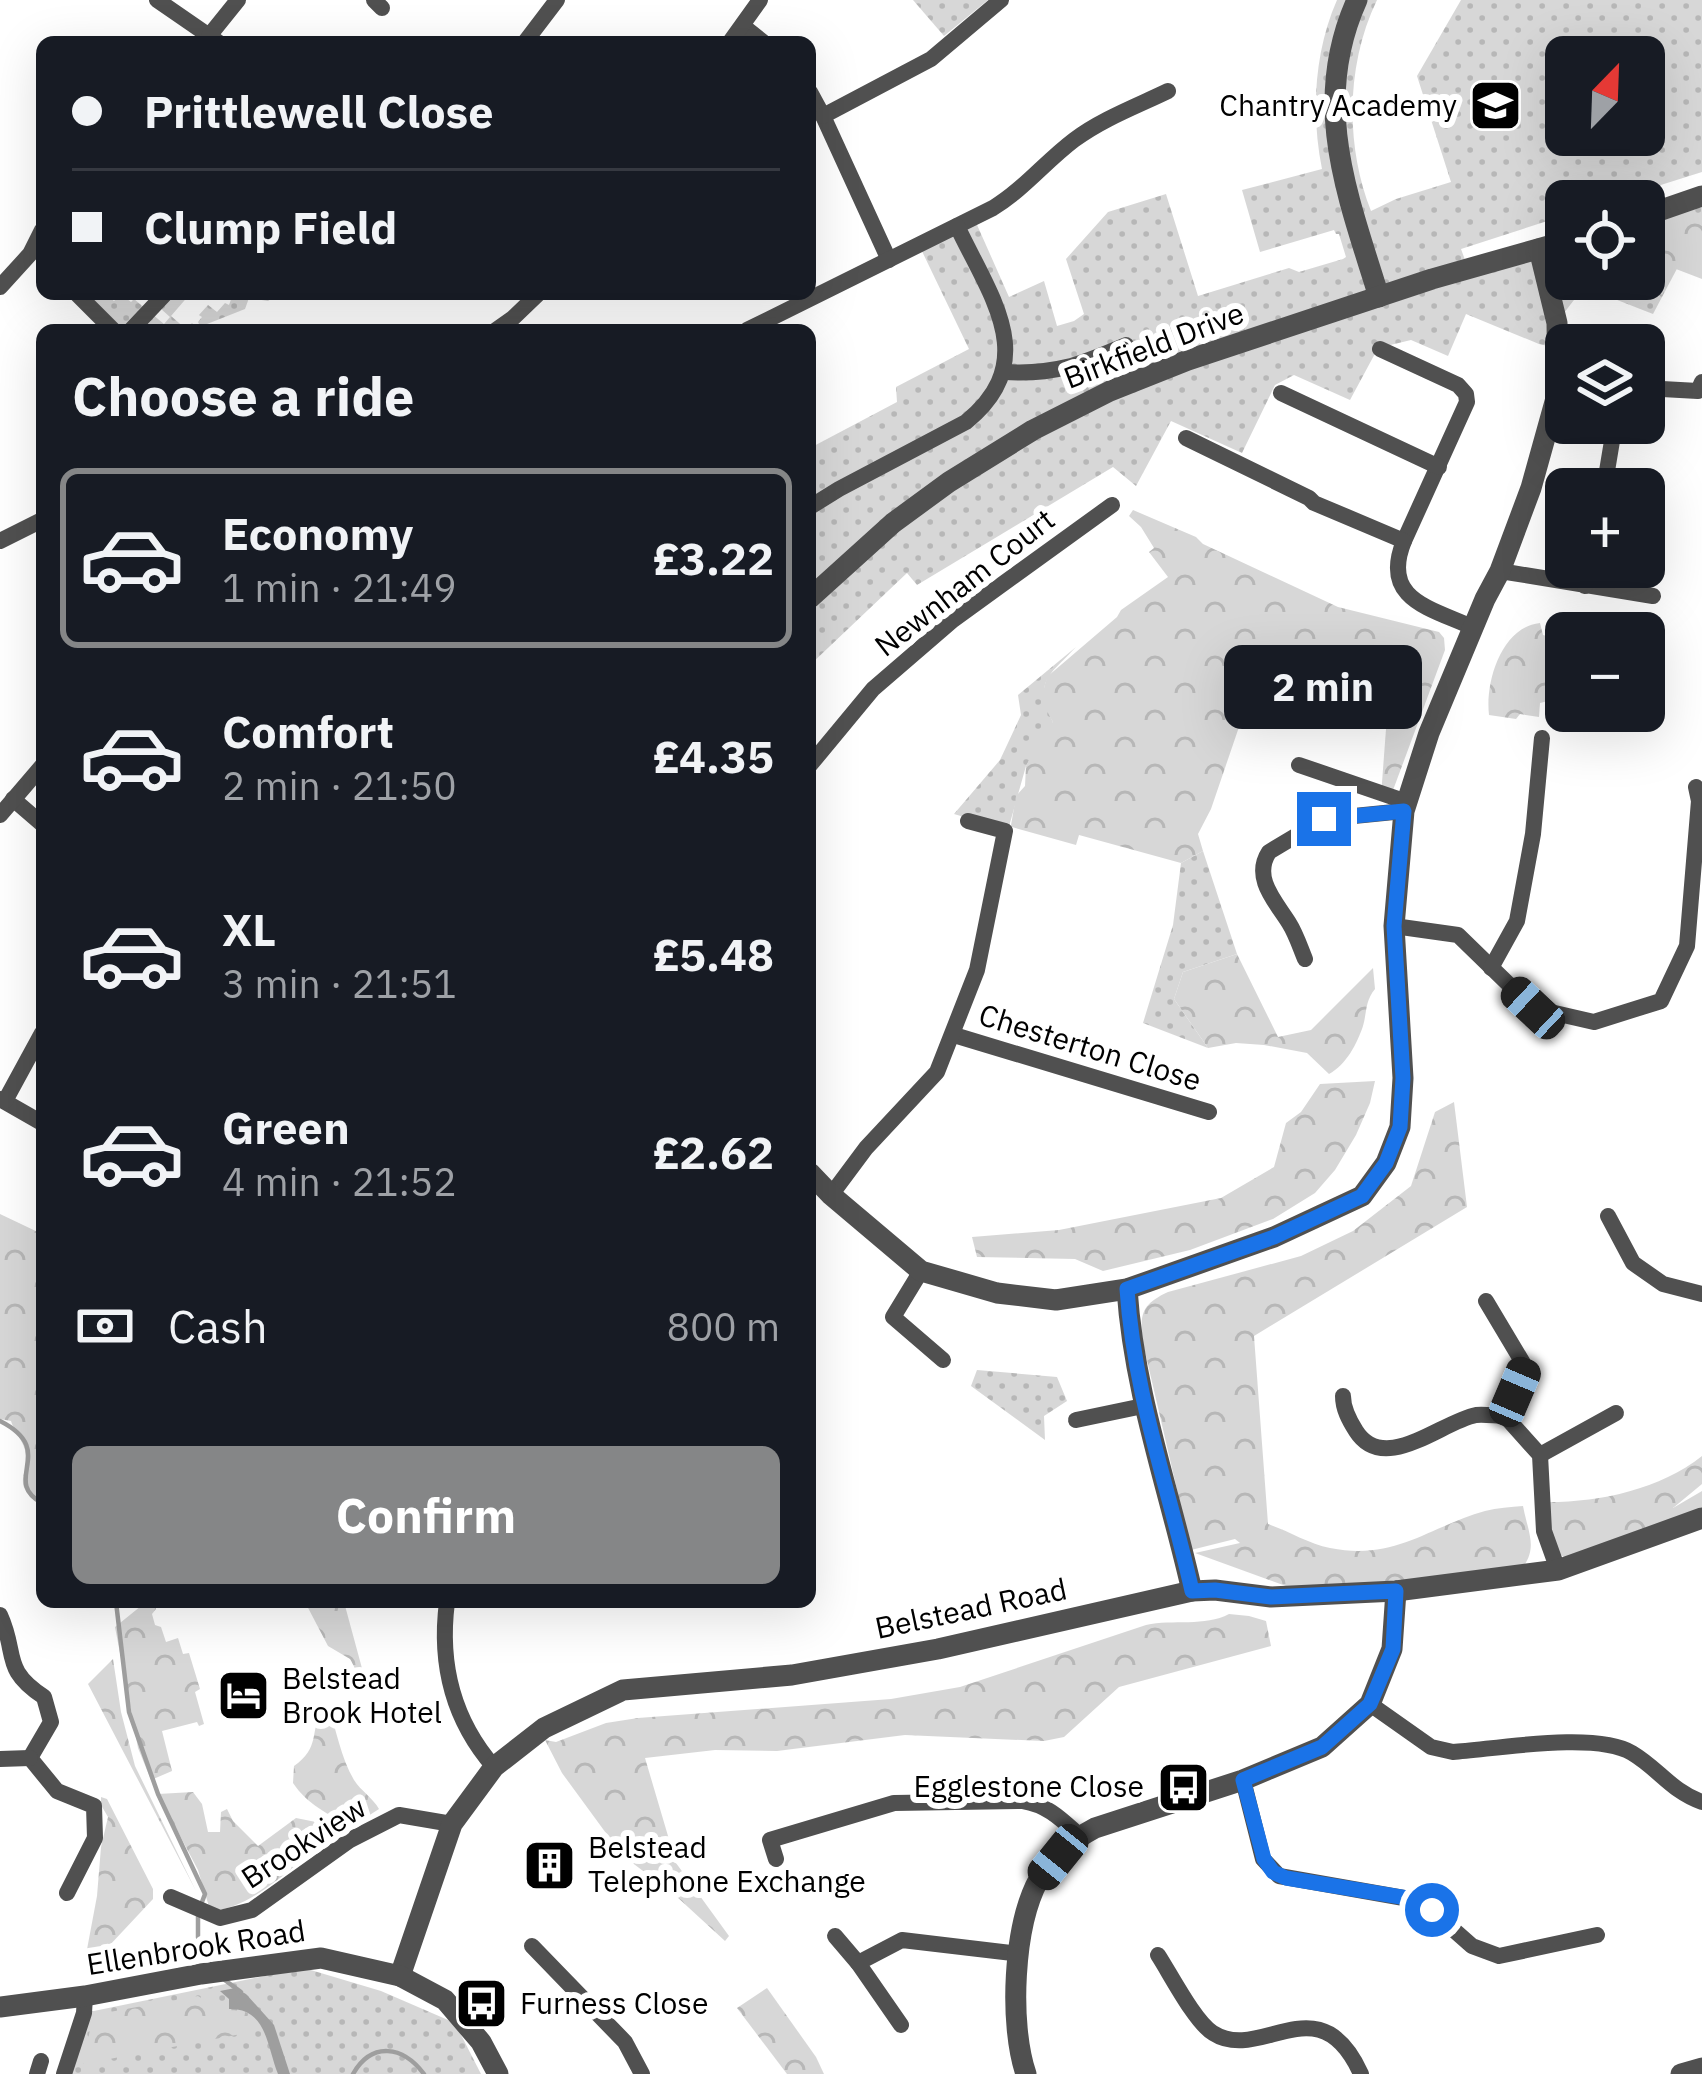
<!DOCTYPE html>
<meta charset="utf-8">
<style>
:root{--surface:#171b24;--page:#20242c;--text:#f1f3f6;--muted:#9ea1a6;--line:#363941;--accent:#858687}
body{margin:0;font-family:"IBM Plex Sans",sans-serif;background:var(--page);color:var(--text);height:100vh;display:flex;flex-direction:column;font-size:45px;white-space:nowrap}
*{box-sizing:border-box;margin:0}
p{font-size:39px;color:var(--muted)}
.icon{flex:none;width:66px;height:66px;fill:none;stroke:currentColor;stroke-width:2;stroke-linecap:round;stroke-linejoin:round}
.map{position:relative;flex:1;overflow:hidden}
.panel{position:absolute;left:36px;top:324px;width:780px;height:1284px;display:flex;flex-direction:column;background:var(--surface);border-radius:18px;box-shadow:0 12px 48px #0002}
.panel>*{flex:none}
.top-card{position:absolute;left:36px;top:36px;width:780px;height:264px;border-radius:18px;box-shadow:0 12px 48px #0002;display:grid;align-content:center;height:264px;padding:0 36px;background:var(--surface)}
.needle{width:78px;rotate:23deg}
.tools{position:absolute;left:1545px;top:36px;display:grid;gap:24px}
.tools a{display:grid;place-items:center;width:120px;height:120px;border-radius:18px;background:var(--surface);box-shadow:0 12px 48px #0002;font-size:60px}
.end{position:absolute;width:54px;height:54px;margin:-27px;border:15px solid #1a73e8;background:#fff;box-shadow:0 0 0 6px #fff}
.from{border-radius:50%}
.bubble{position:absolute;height:84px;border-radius:18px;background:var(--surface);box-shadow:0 12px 48px #0002;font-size:39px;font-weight:700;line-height:84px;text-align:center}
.car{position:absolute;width:36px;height:72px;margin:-36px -18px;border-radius:15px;box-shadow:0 0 9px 3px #0007;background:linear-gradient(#222 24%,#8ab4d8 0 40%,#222 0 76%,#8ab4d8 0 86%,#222 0)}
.top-card b{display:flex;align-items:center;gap:42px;height:114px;font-size:45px}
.top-card b+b{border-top:3px solid var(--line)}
.top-card i{width:30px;height:30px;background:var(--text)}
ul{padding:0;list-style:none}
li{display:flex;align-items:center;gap:36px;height:180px;margin:0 24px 18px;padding:0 12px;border:6px solid transparent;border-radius:18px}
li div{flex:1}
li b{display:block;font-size:45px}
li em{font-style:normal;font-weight:700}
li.active{border-color:var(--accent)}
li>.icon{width:108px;height:108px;stroke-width:1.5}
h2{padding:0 36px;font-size:54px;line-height:144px}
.pay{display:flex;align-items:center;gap:30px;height:132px;padding:0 36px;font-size:45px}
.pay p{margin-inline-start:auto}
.button{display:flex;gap:24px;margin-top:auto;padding:24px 36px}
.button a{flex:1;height:138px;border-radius:18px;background:var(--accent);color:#fff;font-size:48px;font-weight:700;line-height:138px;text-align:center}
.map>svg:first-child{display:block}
.green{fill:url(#green-dots);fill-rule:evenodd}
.forest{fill:url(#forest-crowns)}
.water{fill:#9e9e9e}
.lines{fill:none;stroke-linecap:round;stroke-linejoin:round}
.stream{stroke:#9e9e9e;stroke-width:4.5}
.minor{stroke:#505050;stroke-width:16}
.tertiary{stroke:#505050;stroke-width:21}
.route{stroke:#1a73e8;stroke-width:15}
.labels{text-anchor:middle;stroke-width:12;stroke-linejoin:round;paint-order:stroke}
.poi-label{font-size:30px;fill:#000;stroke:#fff;text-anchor:start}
.street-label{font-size:30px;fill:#000;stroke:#fff}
</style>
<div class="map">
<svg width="1702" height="2074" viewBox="0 0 1702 2074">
<defs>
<pattern id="green-dots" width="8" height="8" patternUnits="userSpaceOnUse" patternTransform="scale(3)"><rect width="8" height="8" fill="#d7d7d7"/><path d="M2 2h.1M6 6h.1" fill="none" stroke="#b7b7b7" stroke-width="1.8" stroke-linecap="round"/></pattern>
<pattern id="forest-crowns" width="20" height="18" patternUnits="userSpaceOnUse" patternTransform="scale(3)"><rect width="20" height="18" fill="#d7d7d7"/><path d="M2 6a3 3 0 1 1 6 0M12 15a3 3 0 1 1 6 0" fill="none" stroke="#b7b7b7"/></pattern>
</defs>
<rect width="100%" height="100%" fill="#fff"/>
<g class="green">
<path d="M 913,0 L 988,0 L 944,36 Z"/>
<path d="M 1337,0 L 1377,0 C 1346,64 1345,145 1371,211 L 1396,199 L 1451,182 L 1417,76 L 1461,0 L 1702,0 L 1702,172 L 1610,201 L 1566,201 L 1566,215 L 1461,249 L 1468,268 L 1566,241 L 1566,279 L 1644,279 L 1644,216 L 1702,196 L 1702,255 L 1680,263 L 1653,314 L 1584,287 L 1557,322 L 1557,348 L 1539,344 L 1466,314 L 1448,356 L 1411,340 L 1378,348 L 1350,400 L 1294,375 L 1275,385 L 1242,453 L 1171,421 L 1136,486 L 1113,467 L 917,585 L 907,573 L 810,665 L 810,448 L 897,402 L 896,387 L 969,349 L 919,245 L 974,218 L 1009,297 L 1044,281 L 1057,326 L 1074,321 L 1084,314 L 1066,259 L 1108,212 L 1166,194 L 1198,296 L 1289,268 L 1299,272 L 1343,259 L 1346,257 L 1339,234 L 1336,234 L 1334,230 L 1260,252 L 1242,190 L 1322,169 C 1311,114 1314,52 1337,0 ZM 1566,57 L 1644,57 L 1644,135 L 1566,135 Z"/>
<path d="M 77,294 L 105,294 L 114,301 L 121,294 L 131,302 L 134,299 L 164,324 L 170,317 L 160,308 L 173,294 L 190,294 L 171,316 L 186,329 L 192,323 L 197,328 L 200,326 L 198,322 L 202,317 L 199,315 L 208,305 L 217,312 L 225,303 L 229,305 L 233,294 L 278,294 L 268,301 L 249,298 L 245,309 L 202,326 L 202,330 L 113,330 Z"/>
<path d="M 1076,647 C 1049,676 1033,681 1053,722 L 1026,766 L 1008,830 L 954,814 L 1000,760 L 1021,715 L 1018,695 Z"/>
<path d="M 1203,851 L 1237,954 L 1183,972 L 1174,999 L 1208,1048 L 1143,1023 L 1173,925 L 1181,863 Z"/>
<path d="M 977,1370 L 1057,1377 L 1067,1401 L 1044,1416 L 1045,1440 L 971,1386 Z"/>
<path d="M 304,1968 L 381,1991 L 455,2023 L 481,2074 L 70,2074 L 84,2013 Z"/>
</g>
<g class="forest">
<path d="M 1702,212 L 1702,279 L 1676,269 L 1662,295 L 1644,278 L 1644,231 Z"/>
<path d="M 1133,510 L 1196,537 L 1203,544 L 1338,607 L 1439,632 L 1444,638 L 1445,650 L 1389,801 L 1381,796 L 1386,729 L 1391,706 L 1254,683 L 1211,809 L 1198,834 L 1203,851 L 1181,863 L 1079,835 L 1076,845 L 1012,827 L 1010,831 L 1016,796 L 1025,786 L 1026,766 L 1045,728 L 1053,722 C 1043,706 1040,693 1048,676 L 1117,617 L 1121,610 L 1168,577 L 1149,552 L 1154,548 L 1141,527 L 1129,516 Z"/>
<path d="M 1540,623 L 1543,635 L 1558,639 L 1563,649 L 1552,700 L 1540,703 L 1539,717 L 1520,714 L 1516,719 L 1489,715 C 1485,681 1502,627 1540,623 Z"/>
<path d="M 1237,954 L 1278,1037 L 1311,1030 L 1373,968 L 1375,989 C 1365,1001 1367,1012 1363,1026 C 1357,1044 1346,1065 1329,1074 L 1307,1053 L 1264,1045 L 1236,1043 L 1208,1048 L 1174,999 L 1183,972 Z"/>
<path d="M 1375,1081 L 1370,1103 L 1356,1135 L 1335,1170 L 1315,1193 L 1273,1219 L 1190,1250 L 1103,1271 L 1075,1259 L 977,1257 L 972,1237 L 1059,1230 L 1221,1198 L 1274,1167 L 1286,1123 L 1301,1112 L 1320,1084 Z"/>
<path d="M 1454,1102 L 1467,1207 L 1254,1336 L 1268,1524 C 1289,1531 1309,1544 1330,1548 C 1396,1561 1428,1527 1485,1511 C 1497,1508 1511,1507 1523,1506 C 1529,1537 1540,1550 1516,1576 L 1322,1599 L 1195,1553 L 1240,1543 L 1235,1539 L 1191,1550 L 1143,1343 C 1140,1315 1140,1305 1168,1292 L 1301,1256 L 1353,1231 L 1411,1186 L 1435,1112 Z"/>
<path d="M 0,1214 L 42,1234 L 42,1351 L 36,1354 L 42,1362 L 42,1499 L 34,1500 C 11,1480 32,1473 25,1450 C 22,1439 14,1431 11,1421 L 0,1419 Z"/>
<path d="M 1702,1456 L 1702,1484 L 1673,1508 L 1702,1491 L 1702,1523 L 1576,1564 L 1559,1554 L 1543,1502 C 1597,1503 1659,1490 1702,1456 Z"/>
<path d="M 146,1602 L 154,1602 L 156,1609 L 152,1614 L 155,1625 L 161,1627 L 166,1642 L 178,1638 L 183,1654 L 189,1653 L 200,1689 L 195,1692 L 204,1724 L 199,1726 L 197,1722 L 162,1731 L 172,1771 L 151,1780 L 138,1748 L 115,1627 Z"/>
<path d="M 305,1602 L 344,1602 L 363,1672 L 358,1674 L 350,1659 L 328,1646 Z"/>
<path d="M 1229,1614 L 1249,1616 L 1266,1621 L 1271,1646 L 1119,1687 L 1064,1737 L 1044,1741 L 905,1735 L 777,1751 L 715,1750 L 645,1758 L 676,1863 L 729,1936 L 725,1941 L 676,1896 L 622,1855 L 562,1773 L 545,1740 L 556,1742 L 606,1723 L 638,1718 L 891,1699 L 960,1687 L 1146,1625 C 1173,1619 1205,1627 1229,1614 Z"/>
<path d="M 113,1659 L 121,1712 L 135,1766 L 196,1891 L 88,1684 Z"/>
<path d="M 328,1705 C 336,1729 341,1758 354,1780 C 361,1791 373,1798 379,1809 L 351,1827 C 328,1814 307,1804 293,1783 L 294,1766 C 320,1748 310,1733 322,1706 Z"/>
<path d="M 193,1792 L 202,1804 L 208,1832 L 220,1832 L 221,1812 L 227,1809 L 233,1821 L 258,1846 L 296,1818 L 321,1823 L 330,1832 L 326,1840 C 297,1863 247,1913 210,1910 L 198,1870 L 158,1794 Z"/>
<path d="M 101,1797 L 107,1799 L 153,1889 L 153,1899 L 93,1963 L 85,1960 L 97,1896 L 101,1847 L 108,1817 L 101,1805 Z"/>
<path d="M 767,1988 L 816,2057 L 824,2074 L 787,2074 L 737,2008 Z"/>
<path d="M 198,1996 C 205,2000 210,2004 217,2007 C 242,2016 238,2001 263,2026 L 241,2034 L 83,2064 L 93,2015 Z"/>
</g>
<path class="water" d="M 235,1988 L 246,1994 L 274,2025 L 290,2074 L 278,2074 C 267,2047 267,2008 229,2009 L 229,1999 L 220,1991 Z"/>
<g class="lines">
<g class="stream">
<path d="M 0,1421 C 59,1451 0,1480 42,1503"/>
<path d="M 116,1602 L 129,1712 L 158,1794 L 205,1894 L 202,1902"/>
<path d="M 198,1913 L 198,1937 L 210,1965"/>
<path d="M 222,1978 L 241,1992"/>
<path d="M 353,2074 C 372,2041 403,2046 424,2074"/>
</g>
<g class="minor">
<path d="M 157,0 L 218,42"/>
<path d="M 374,0 L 382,8"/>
<path d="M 743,26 L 763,42"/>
<path d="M 209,36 L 238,0"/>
<path d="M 525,42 L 557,0"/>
<path d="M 730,42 L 760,0"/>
<path d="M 810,92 L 823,116 L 889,260"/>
<path d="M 823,116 L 931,59 L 1001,0"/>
<path d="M 0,287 L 30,254 L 42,230"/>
<path d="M 77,294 L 113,330"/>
<path d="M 131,330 L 165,294"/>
<path d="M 496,330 L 513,318 L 538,294"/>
<path d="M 747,330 L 993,208 C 1024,189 1045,162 1074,140 C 1102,119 1137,106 1168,91"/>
<path d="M 1380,349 L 1458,385 L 1466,394 L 1467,402 L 1404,541"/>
<path d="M 1004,372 C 1055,375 1079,365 1126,345"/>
<path d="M 1644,388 L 1698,391 L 1702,382"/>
<path d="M 1281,393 L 1439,467"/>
<path d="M 1186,438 L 1309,498 L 1314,503 L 1404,541 C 1380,600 1431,608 1474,628"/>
<path d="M 1604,489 L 1615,423"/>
<path d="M 810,507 L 839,489 L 966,422 C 1042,361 990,296 957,226"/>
<path d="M 0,541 L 42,520"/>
<path d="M 1500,571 L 1653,596"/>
<path d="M 1585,586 L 1589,567"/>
<path d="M 810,765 L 873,689 L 953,620 L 1112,505"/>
<path d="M 1299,765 L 1407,802"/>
<path d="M 13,799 L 42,824"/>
<path d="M 0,815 L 42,766"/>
<path d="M 1394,926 L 1458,935 L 1533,1008 L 1594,1022 L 1661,1001 L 1687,946 L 1699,801 L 1696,787"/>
<path d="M 1305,959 C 1300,947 1296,934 1289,923 C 1276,902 1252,878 1269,852 L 1324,819 L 1404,811"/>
<path d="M 1491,968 L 1517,921 L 1533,834 L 1542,738"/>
<path d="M 954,1035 L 1209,1112"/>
<path d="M 0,1099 L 42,1123"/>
<path d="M 5,1101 L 42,1033"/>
<path d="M 831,1195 L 866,1148 L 937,1072 L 977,970 L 1005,831 L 968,821"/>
<path d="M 1608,1216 L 1633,1263 L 1663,1284 L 1702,1294"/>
<path d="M 921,1271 L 893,1317 L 943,1360"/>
<path d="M 1486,1301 L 1526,1368 L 1505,1416 L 1540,1455 L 1544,1531 L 1558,1570"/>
<path d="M 1343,1396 C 1343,1409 1349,1420 1356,1431 C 1384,1475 1441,1422 1476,1415 C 1485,1414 1496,1416 1505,1416"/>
<path d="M 1076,1420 L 1143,1406"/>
<path d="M 1540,1455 L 1616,1413"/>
<path d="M 447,1602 C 439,1664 453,1720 494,1767"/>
<path d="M 0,1615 C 18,1654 1,1669 44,1697 L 51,1722 L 30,1758"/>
<path d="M 1370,1704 L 1431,1747 L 1453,1752 C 1496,1749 1596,1731 1632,1753 C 1659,1769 1671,1791 1702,1802"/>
<path d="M 30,1758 L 57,1791 L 94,1806 L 95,1838 L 67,1893"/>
<path d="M 0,1759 L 30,1758"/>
<path d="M 1243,1780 L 1263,1859 L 1279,1876 L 1421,1901 L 1472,1946 L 1499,1956 L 1597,1935"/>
<path d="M 776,1859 L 770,1840 L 894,1803 L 1023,1801 C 1048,1805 1062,1820 1080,1836"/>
<path d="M 171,1897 L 220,1918 L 252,1910 L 350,1840 L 399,1815 L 452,1824"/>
<path d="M 835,1936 L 858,1963"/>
<path d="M 532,1946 L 625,2042 L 642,2074"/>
<path d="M 1158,1955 C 1171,1975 1195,2022 1213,2033 C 1261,2064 1319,1981 1361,2074"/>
<path d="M 901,2025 L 858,1963 L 902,1940 L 1020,1954"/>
<path d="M 37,2074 L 41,2061"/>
<path d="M 64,2074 L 84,2013 L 85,1996"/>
</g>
<g class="tertiary">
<path d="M 1357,0 C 1310,104 1348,196 1379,297"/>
<path d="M 1644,216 L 1702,196"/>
<path d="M 810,598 L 893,523 L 949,482 L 1033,430 L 1110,391 L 1188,360 L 1432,279 L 1566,241"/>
<path d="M 810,1173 L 831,1195 L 921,1271 L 997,1293 L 1056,1300 L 1127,1289 L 1274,1237 L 1362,1196 L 1386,1163 L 1400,1127 L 1403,1078 L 1394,926 L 1404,811 L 1429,733 L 1485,599 L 1500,571 L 1531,488 L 1558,391 L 1557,323 L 1539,249"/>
<path d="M 1127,1289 C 1134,1394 1169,1489 1192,1591"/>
<path d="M 400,1976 L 452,1824 L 494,1767 L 544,1728 L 623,1690 L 792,1675 L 938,1649 L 1192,1591 L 1215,1590 L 1271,1597 L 1396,1591 L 1558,1570 L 1702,1518"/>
<path d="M 0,2007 L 85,1996 L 201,1974 L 321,1958 L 400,1976 L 445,2000 L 481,2042 L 498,2074"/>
<path d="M 1026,2074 C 1009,2024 1013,1926 1039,1879 C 1051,1858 1074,1839 1095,1828 L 1243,1780 L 1322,1747 L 1370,1704 L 1392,1649 L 1396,1591"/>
<path d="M 1681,2074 L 1702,2068"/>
</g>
</g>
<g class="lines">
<path class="route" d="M 1324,819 L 1404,811 L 1394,926 L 1403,1078 L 1400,1127 L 1386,1163 L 1362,1196 L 1274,1237 L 1127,1289 C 1134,1395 1169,1488 1192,1591 L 1215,1590 L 1271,1597 L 1396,1591 L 1393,1649 L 1370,1704 L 1322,1747 L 1243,1780 L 1264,1859 L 1273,1872 L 1286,1878 L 1413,1899 L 1432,1910"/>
</g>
<defs>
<symbol id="school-square" viewBox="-11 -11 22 22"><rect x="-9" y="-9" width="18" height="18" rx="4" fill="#000" stroke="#fff"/><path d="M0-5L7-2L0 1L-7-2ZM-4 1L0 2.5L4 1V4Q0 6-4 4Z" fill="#fff"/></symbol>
<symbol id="hotel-square" viewBox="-11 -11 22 22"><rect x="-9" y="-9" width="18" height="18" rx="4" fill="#000" stroke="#fff"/><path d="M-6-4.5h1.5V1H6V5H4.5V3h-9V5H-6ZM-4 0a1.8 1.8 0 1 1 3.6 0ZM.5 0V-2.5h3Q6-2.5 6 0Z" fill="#fff"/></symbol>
<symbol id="bus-square" viewBox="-11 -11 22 22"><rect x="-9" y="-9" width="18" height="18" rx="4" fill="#000" stroke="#fff"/><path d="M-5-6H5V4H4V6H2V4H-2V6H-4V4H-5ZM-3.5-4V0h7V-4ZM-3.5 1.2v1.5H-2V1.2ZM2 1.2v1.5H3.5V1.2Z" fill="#fff"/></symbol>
<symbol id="building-square" viewBox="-11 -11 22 22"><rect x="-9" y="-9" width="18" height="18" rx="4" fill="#000" stroke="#fff"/><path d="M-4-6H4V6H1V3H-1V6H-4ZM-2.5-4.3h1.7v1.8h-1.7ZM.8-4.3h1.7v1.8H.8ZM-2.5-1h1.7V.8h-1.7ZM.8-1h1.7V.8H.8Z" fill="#fff"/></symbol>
</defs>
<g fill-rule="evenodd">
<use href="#school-square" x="1466" y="76" width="59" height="59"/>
<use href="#hotel-square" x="214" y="1666" width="59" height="59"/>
<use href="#bus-square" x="1154" y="1758" width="59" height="59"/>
<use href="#building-square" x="520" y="1836" width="59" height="59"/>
<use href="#bus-square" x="452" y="1974" width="59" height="59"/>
</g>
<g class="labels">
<g class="poi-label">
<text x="1457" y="116" text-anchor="end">Chantry Academy</text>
<text x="282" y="1689">Belstead<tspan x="282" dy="34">Brook Hotel</tspan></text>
<text x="1144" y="1797" text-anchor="end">Egglestone Close</text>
<text x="588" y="1858">Belstead<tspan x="588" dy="34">Telephone Exchange</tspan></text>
<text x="520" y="2014">Furness Close</text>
</g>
<g class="street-label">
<text transform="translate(1154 346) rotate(-21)" y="10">Birkfield Drive</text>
<text transform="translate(965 583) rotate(-38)" y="10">Newnham Court</text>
<text transform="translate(1090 1048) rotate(17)" y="10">Chesterton Close</text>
<text transform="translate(971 1609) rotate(-12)" y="10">Belstead Road</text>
<text transform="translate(304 1843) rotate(-33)" y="10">Brookview</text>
<text transform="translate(196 1948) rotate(-9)" y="10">Ellenbrook Road</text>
</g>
</g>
</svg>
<div class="tools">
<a><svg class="needle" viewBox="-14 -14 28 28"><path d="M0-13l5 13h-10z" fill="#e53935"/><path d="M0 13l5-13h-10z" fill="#9ea1a6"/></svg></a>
<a><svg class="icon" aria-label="locate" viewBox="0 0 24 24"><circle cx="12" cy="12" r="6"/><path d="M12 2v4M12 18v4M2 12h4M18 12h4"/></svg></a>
<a><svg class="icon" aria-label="layers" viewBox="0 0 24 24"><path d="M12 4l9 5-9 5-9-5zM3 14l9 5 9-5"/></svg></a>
<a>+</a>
<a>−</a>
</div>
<i class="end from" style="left:1432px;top:1910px"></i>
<i class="end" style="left:1324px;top:819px"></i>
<div class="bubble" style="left:1224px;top:645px;width:198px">2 min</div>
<i class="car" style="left:1533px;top:1008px;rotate:313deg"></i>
<i class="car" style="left:1515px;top:1392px;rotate:23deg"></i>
<i class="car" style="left:1058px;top:1857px;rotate:219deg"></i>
<div class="top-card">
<b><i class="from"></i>Prittlewell Close</b>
<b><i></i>Clump Field</b>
</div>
<section class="panel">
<h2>Choose a ride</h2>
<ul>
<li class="active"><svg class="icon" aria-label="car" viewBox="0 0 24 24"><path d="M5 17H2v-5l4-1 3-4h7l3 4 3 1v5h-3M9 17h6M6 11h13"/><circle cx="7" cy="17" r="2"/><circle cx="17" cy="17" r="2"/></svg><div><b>Economy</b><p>1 min · 21:49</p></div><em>£3.22</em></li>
<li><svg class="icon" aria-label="car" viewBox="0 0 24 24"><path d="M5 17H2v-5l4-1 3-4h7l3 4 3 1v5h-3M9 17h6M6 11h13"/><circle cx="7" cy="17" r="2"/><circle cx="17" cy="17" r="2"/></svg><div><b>Comfort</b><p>2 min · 21:50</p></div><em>£4.35</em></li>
<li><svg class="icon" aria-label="car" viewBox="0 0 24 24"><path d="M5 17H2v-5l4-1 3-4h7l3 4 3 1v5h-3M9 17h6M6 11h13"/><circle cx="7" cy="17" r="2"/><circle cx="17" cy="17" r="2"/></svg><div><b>XL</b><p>3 min · 21:51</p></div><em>£5.48</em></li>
<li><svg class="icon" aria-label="car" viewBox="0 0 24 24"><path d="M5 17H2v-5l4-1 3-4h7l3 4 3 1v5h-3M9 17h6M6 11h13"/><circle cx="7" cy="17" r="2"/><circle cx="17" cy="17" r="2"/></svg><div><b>Green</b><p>4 min · 21:52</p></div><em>£2.62</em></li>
</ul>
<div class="pay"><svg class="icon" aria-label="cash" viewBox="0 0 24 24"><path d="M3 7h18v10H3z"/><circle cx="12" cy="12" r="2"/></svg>Cash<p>800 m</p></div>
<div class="button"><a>Confirm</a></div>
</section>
</div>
